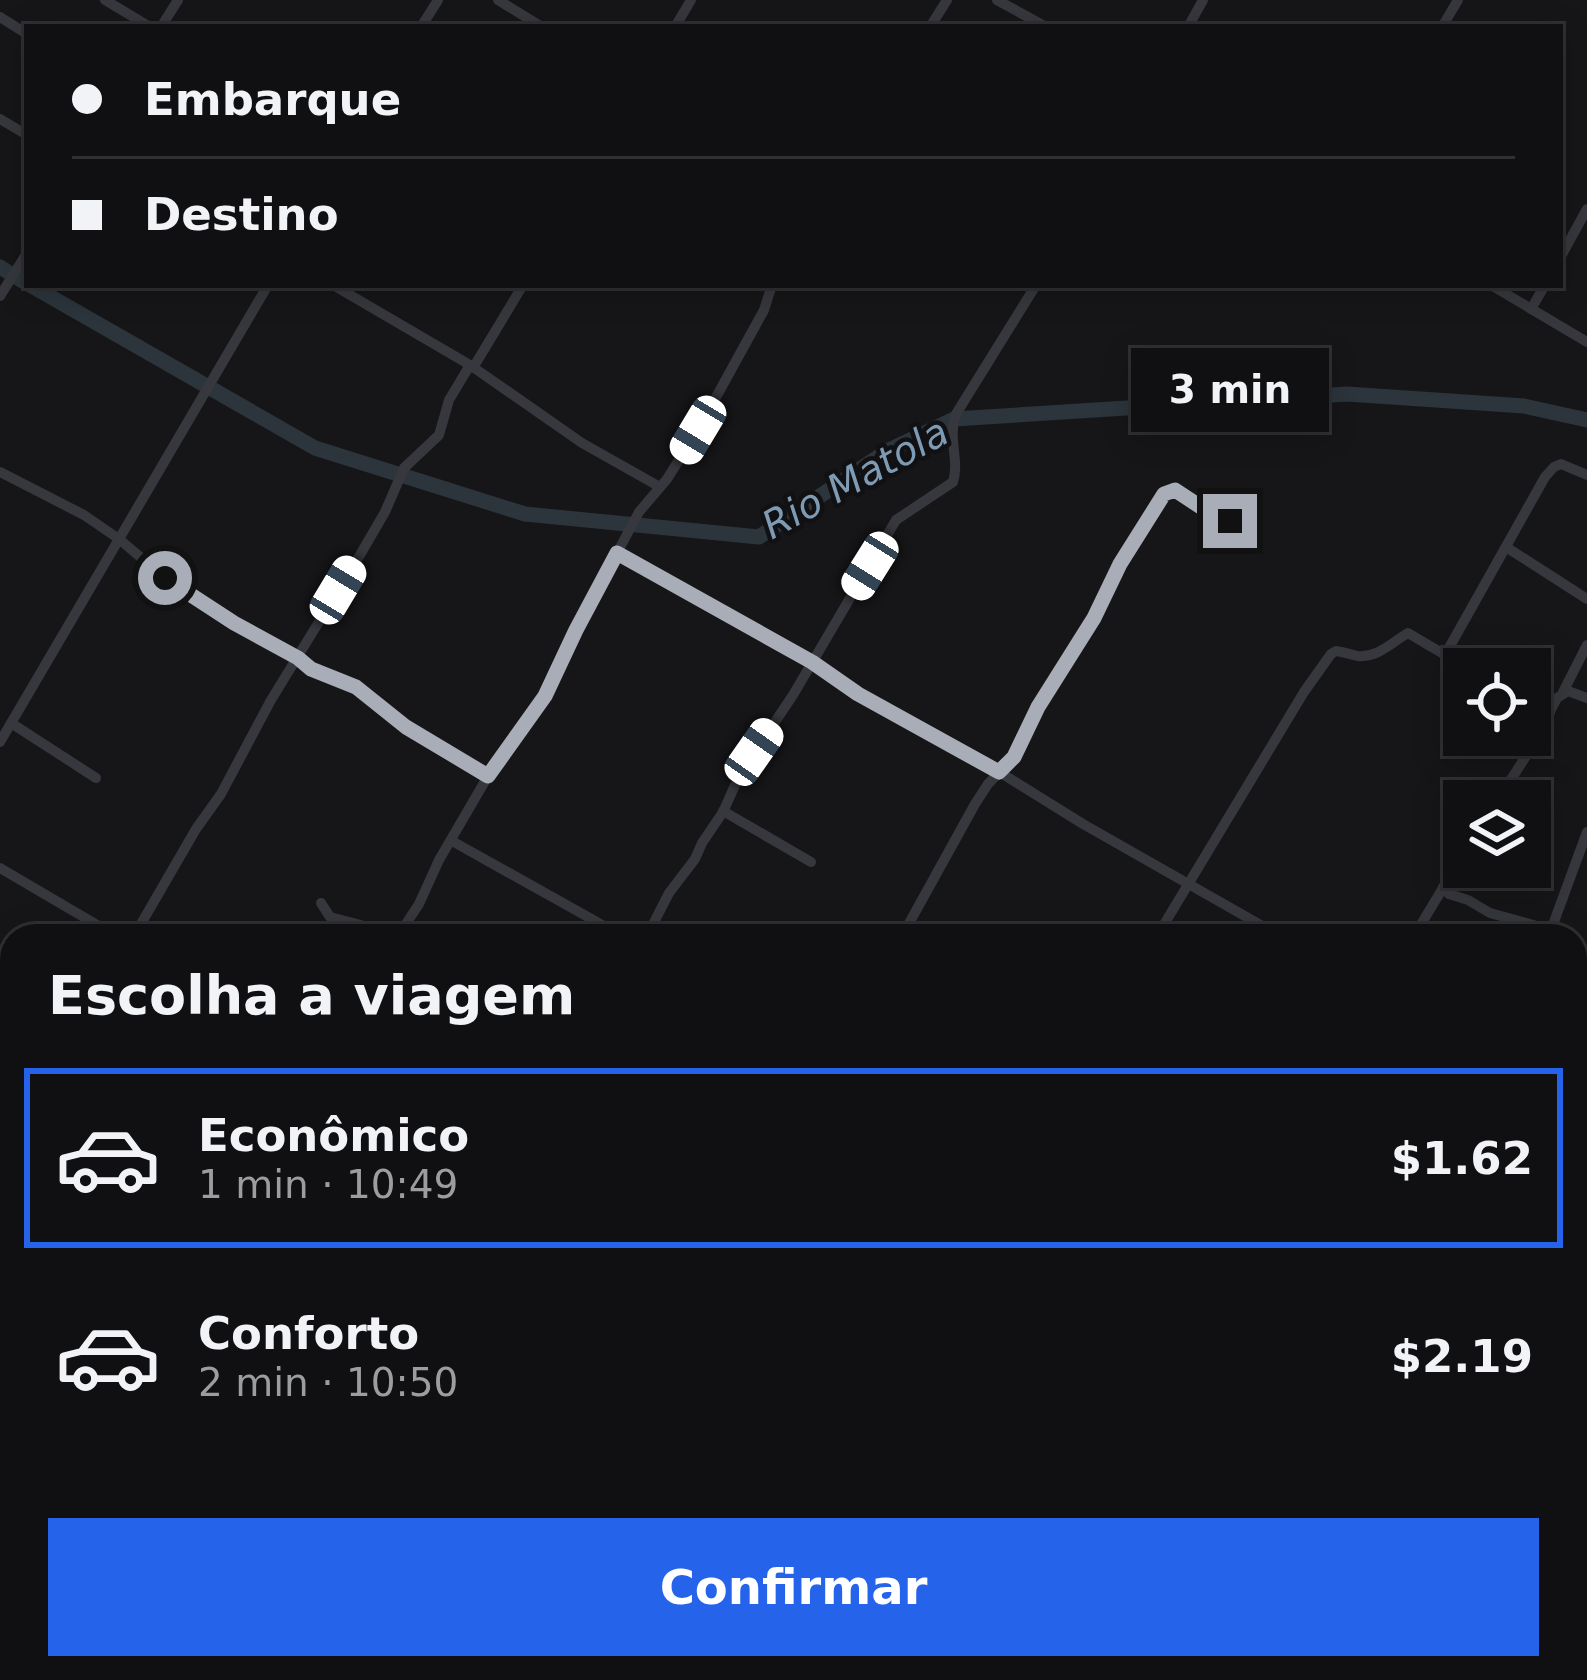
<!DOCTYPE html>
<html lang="pt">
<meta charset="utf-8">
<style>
:root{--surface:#101012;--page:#1e1e20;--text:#f1f3f6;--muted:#9c9d9f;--line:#303032;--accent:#2563eb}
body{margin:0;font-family:"DejaVu Sans",sans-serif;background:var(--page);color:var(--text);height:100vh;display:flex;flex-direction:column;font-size:45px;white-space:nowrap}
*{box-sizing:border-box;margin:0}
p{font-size:39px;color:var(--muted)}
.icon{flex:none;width:66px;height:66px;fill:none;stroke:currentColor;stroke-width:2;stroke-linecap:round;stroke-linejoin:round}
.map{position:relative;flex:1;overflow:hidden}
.panel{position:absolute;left:0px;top:924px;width:1587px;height:756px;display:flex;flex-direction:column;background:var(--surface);border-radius:36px 36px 0 0;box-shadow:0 6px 30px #0003,0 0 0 3px var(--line)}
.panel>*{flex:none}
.guide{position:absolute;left:24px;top:24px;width:1539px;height:264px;border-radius:0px;box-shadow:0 6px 30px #0003,0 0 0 3px var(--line);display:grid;align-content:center;height:264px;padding:0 48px;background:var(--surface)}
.tools{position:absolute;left:1443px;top:648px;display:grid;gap:24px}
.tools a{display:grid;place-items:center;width:108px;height:108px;border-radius:0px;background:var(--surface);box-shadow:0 6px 30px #0003,0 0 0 3px var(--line);font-size:60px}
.end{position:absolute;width:54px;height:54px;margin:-27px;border:15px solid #a8adb8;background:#111;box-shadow:0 0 0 6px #111}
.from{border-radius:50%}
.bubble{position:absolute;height:84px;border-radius:0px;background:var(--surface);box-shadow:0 6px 30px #0003,0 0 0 3px var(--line);font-size:39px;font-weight:700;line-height:84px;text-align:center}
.car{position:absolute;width:36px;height:72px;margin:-36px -18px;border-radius:15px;box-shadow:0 0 9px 3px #0007;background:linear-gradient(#fff 24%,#345 0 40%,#fff 0 76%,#345 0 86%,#fff 0)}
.guide b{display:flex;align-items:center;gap:42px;height:114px;font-size:45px}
.guide b+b{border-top:3px solid var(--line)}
.guide i{width:30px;height:30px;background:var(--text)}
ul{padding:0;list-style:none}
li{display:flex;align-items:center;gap:36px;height:180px;margin:0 24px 18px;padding:0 24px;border:6px solid transparent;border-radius:0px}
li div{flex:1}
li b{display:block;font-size:45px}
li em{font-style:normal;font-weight:700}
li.active{border-color:var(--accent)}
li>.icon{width:108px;height:108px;stroke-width:1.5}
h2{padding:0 48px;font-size:54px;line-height:144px}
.primary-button{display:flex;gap:24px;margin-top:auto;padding:24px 48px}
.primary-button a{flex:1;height:138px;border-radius:0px;background:var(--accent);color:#fff;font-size:48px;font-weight:700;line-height:138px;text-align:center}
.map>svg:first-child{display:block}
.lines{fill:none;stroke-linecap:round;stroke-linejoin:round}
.river{stroke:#2c353c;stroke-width:15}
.minor{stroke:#37383d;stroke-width:10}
.route{stroke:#a8adb8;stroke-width:15}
.labels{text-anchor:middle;stroke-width:9;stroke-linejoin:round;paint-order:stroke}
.water-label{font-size:39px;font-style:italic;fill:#7f9bb3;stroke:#111113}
</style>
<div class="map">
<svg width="1587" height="1680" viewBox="0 0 1587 1680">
<rect width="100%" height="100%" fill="#161618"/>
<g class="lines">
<g class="river">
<path d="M 0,267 L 24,282"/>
<path d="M 30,285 L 315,448 L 525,514 L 759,537 L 887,451 L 954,419 L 1347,394 L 1524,406 L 1587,420"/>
</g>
<g class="minor">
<path d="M 105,0 L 150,27"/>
<path d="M 498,0 L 542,27"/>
<path d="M 997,0 L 1046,27"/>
<path d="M 0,17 L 27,34"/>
<path d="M 161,27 L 178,0"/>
<path d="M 421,27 L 438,0"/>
<path d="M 675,27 L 691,0"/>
<path d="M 930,27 L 947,0"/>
<path d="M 1188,27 L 1203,0"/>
<path d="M 1442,27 L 1458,0"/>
<path d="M 0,119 L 27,135"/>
<path d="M 1560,258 L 1587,209"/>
<path d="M 333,285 L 470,365 L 582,443 L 660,487"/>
<path d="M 1491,285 L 1587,342"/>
<path d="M 0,296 L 27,253"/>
<path d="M 1531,309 L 1545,285"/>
<path d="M 473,368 L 523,285"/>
<path d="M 0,472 L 84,515 L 119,539 L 165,578 L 234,623 L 298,658 L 311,669 L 356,687 L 406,726 L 488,776"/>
<path d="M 1506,547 L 1587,599"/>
<path d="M 617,553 L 639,512 L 667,479 L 698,430 L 764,310 L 772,285"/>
<path d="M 1445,655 L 1545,477 L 1554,467 L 1561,464 L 1587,475"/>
<path d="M 1563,692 L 1587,645"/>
<path d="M 1530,702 L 1550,712"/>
<path d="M 11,723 L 96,778"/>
<path d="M 0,742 L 268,285"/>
<path d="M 1497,801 L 1530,750 L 1557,698 L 1568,691 L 1587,698"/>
<path d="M 723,811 L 811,862"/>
<path d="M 452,841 L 622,936"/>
<path d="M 0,868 L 116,936"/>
<path d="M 1443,887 L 1449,894 L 1468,900 L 1490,913 L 1573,936"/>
<path d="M 321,903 L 330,917 L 361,925 L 372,936"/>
<path d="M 1551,930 L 1587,832"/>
<path d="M 134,936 L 196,829 L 221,794 L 271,700 L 360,555 L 385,512 L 404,468 L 439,435 L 449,400 L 470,365"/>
<path d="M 398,936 L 419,904 L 439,860 L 488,776 L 545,696 L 576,630 L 617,553 L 812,661 L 858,694 L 985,763 L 1083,824 L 1280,936"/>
<path d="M 647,936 L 669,893 L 695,859 L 702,843 L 723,812 L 740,774 L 793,695 L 896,520 L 953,482 C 960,460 947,438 956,414 L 1036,285"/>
<path d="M 902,936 L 975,804 L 988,784 L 1014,757 L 1038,707 L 1093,618 L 1120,564 L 1158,501 L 1164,494 L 1175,491 C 1195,504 1224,532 1247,514"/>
<path d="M 1157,936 L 1304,692 L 1331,654 L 1336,651 C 1344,652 1351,655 1358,656 C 1378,658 1392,642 1408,633 L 1469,669"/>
<path d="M 1414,936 L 1464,853"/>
<path d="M 1575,1104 L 1587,1113"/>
<path d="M 0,1164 L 12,1145"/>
<path d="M 1575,1188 L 1587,1175"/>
<path d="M 1575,1275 L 1587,1284"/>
<path d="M 0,1350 L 12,1357"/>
<path d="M 1575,1387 L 1587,1376"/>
<path d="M 1575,1525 L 1587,1510"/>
<path d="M 0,1567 L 12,1573"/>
<path d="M 1575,1597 L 1587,1583"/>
<path d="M 0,1598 L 12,1578"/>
<path d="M 185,1668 L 202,1680"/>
<path d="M 534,1668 L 554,1680"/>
<path d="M 1019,1668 L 1020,1680"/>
<path d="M 1181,1668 L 1199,1680"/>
<path d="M 206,1680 L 213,1668"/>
<path d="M 334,1680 L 340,1668"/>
<path d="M 459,1680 L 467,1668"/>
<path d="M 713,1680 L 721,1668"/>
<path d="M 867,1680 L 886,1668"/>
<path d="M 971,1680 L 978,1668"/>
<path d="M 1151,1680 L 1160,1668"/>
<path d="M 1371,1680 L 1375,1680"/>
<path d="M 1501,1680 L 1512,1668"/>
</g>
</g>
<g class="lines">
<path class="route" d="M 165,578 L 234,623 L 298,658 L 311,669 L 356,687 L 406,727 L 488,776 L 545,696 L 576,630 L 617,553 L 812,662 L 858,694 L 999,772 L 1014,757 L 1038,707 L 1094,618 L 1120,564 L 1164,494 L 1175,490 L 1216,517 L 1230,521"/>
</g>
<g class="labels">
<g class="water-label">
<text transform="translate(855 478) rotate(-29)" y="14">Rio Matola</text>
</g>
</g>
</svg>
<div class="tools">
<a><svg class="icon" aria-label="locate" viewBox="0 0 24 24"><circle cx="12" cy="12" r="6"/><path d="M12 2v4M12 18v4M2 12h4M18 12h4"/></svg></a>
<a><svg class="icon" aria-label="layers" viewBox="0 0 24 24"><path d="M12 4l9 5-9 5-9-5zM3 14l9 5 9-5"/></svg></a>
</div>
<i class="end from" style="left:165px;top:578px"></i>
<i class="end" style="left:1230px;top:521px"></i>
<div class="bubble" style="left:1131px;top:348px;width:198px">3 min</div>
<i class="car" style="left:698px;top:430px;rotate:211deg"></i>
<i class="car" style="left:870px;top:566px;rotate:212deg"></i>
<i class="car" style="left:338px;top:590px;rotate:31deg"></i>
<i class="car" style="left:754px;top:752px;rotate:35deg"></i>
<div class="guide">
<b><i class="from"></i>Embarque</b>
<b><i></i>Destino</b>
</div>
<section class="panel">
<h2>Escolha a viagem</h2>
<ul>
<li class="active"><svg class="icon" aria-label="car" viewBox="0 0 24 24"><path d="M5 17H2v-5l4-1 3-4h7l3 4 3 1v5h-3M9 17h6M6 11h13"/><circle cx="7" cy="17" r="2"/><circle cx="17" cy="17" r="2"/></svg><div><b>Econômico</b><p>1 min · 10:49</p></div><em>$1.62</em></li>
<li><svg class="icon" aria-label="car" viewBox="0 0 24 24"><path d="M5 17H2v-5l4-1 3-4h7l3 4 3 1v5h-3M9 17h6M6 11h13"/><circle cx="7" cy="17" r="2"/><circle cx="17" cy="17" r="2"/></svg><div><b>Conforto</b><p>2 min · 10:50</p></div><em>$2.19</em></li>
</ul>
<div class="primary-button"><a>Confirmar</a></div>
</section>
</div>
